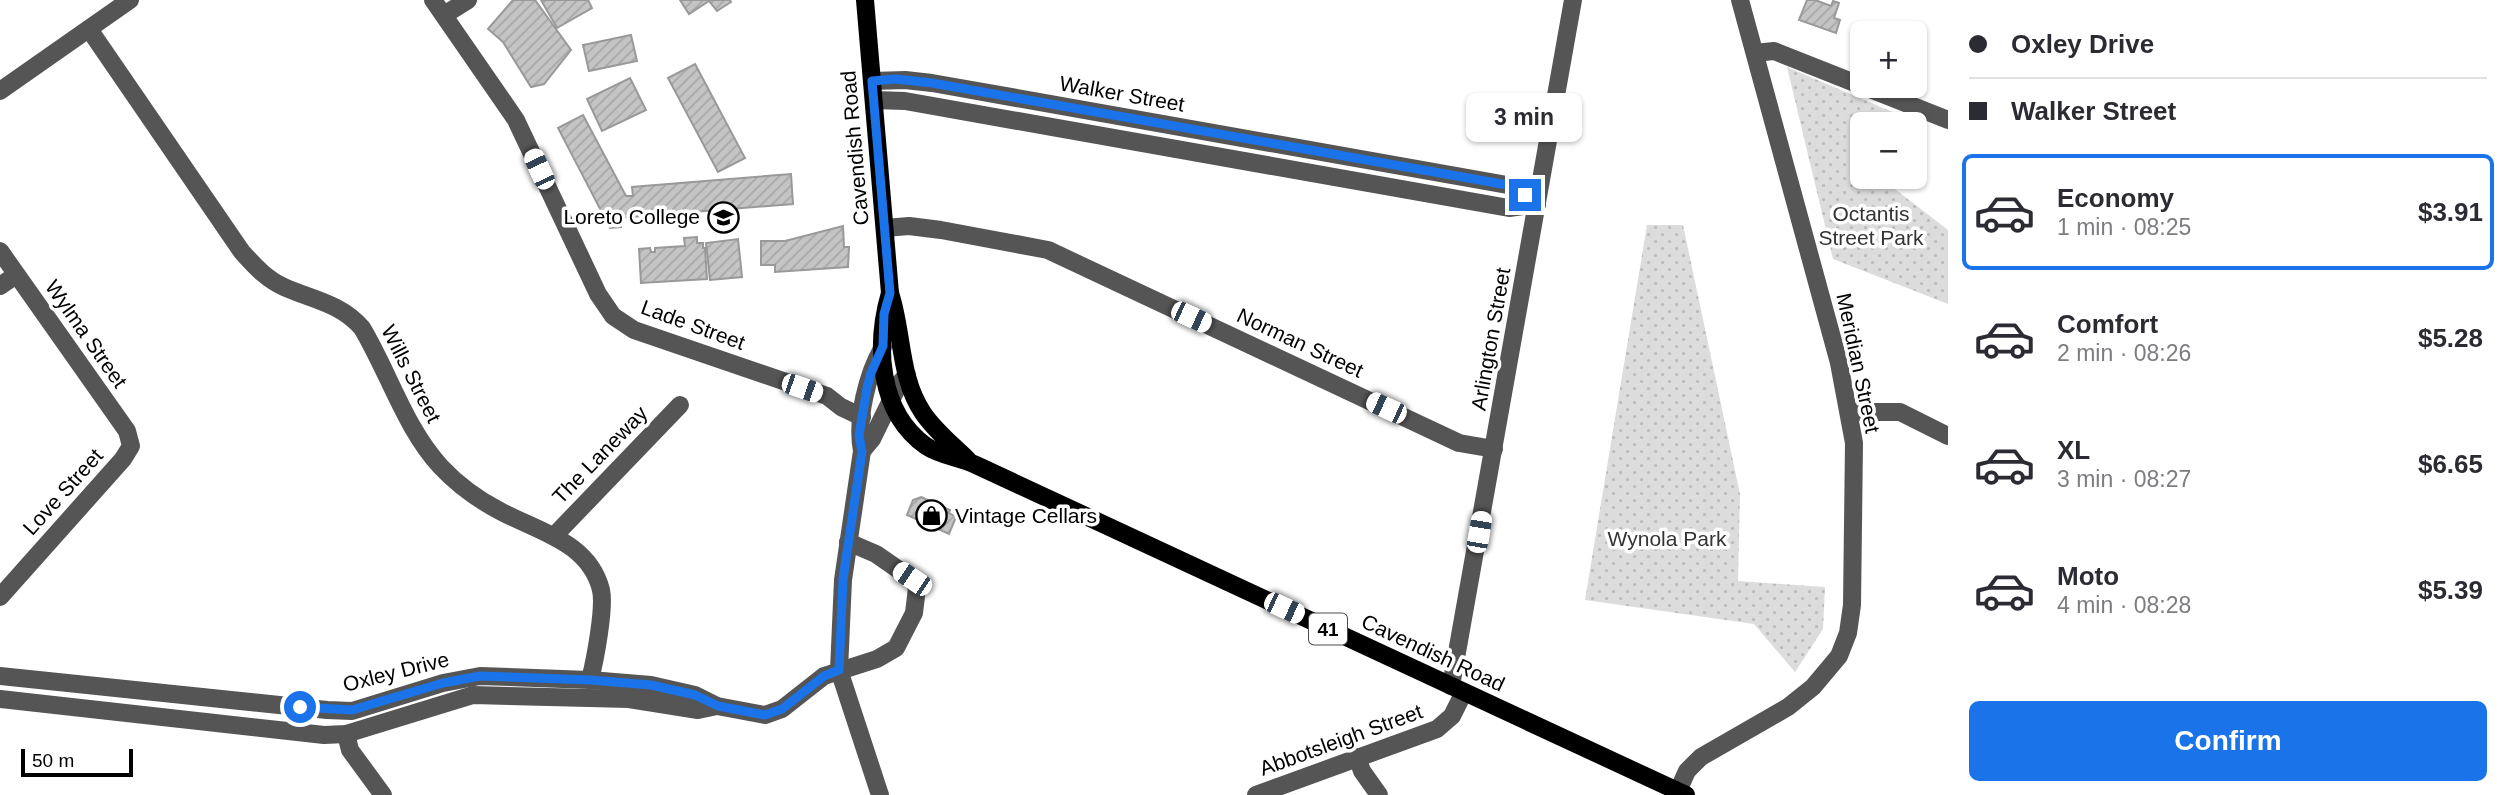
<!DOCTYPE html>
<meta charset="utf-8">
<style>
:root{--surface:#fff;--page:#f7f7f7;--text:#2b2b33;--muted:#7c7c81;--line:#e1e1e2;--accent:#1a73e8}
body{margin:0;font-family:Arial,sans-serif;background:var(--page);color:var(--text);height:100vh;display:flex;flex-direction:column;font-size:26px;white-space:nowrap}
*{box-sizing:border-box;margin:0}
p{font-size:23px;color:var(--muted)}
.icon{flex:none;width:38px;height:38px;fill:none;stroke:currentColor;stroke-width:2;stroke-linecap:round;stroke-linejoin:round}
.map{position:relative;flex:1;overflow:hidden}
.details{display:flex;flex-direction:column;background:var(--surface);width:560px}
.details>*{flex:none}
.top-card{display:grid;align-content:center;height:154px;padding:0 21px;background:var(--surface)}
.fabs{position:absolute;left:1850px;top:21px;display:grid;gap:14px}
.fabs a{display:grid;place-items:center;width:77px;height:77px;border-radius:10px;background:var(--surface);box-shadow:0 2px 5px #0004;font-size:35px}
.scale{position:absolute;left:21px;bottom:18px;width:112px;box-sizing:border-box;padding-left:7px;border:4px solid #000;border-top:0;font-size:19px;line-height:24px;white-space:nowrap;color:#000;-webkit-text-stroke:5px #fff;paint-order:stroke}
.end{position:absolute;width:32px;height:32px;margin:-16px;border:9px solid #1a73e8;background:#fff;box-shadow:0 0 0 4px #fff}
.from{border-radius:50%}
.bubble{position:absolute;height:49px;border-radius:10px;background:var(--surface);box-shadow:0 2px 5px #0004;font-size:23px;font-weight:600;line-height:49px;text-align:center}
.car{position:absolute;width:21px;height:42px;margin:-21px -10px;border-radius:9px;box-shadow:0 0 5px 2px #0007;background:linear-gradient(#fff 24%,#345 0 40%,#fff 0 76%,#345 0 86%,#fff 0)}
.top-card b{display:flex;align-items:center;gap:24px;height:66px;font-size:26px}
.top-card b+b{border-top:2px solid var(--line)}
.top-card i{width:18px;height:18px;background:var(--text)}
ul{padding:0;list-style:none}
li{display:flex;align-items:center;gap:21px;height:116px;margin:0 14px 10px;padding:0 7px;border:4px solid transparent;border-radius:10px}
li div{flex:1}
li b{display:block;font-size:26px}
li em{font-style:normal;font-weight:600}
li.active{border-color:var(--accent)}
li>.icon{width:63px;height:63px;stroke-width:1.5}
.button{display:flex;gap:14px;margin-top:auto;padding:14px 21px}
.button a{flex:1;height:80px;border-radius:10px;background:var(--accent);color:#fff;font-size:28px;font-weight:600;line-height:80px;text-align:center}
main{display:flex;flex:1;min-height:0}
.map>svg:first-child{display:block}
.grass{fill:url(#grass-dots)}
.building{fill:url(#building-hatch);stroke:#999;stroke-width:2}
.lines{fill:none;stroke-linecap:round;stroke-linejoin:round}
.minor{stroke:#555;stroke-width:18}
.major{stroke:#000;stroke-width:18}
.route{stroke:#1a73e8;stroke-width:9}
.labels{text-anchor:middle;stroke-width:7;stroke-linejoin:round;paint-order:stroke}
.shield{fill:#fff;stroke:#4c4c4c;stroke-width:2}
.shield-label{font-size:19px;font-weight:bold;fill:#000}
.street-label{font-size:21px;fill:#000;stroke:#fff}
.park-label{font-size:21px;fill:#333;stroke:#fff}
.poi-label{font-size:21px;fill:#000;stroke:#fff;text-anchor:end}
</style>
<main>
<div class="map">
<svg width="1948" height="795" viewBox="0 0 1948 795">
<defs>
<pattern id="grass-dots" width="8" height="8" patternUnits="userSpaceOnUse" patternTransform="scale(1.75)"><rect width="8" height="8" fill="#dcdcdc"/><path d="M2 2h.1M6 6h.1" fill="none" stroke="#bbb" stroke-width="1.8" stroke-linecap="round"/></pattern>
<pattern id="building-hatch" width="6" height="6" patternUnits="userSpaceOnUse" patternTransform="scale(1.75)"><rect width="6" height="6" fill="#c4c4c4"/><path d="M-1 1l2-2M0 6l6-6M5 7l2-2" fill="none" stroke="#a7a7a7"/></pattern>
</defs>
<rect width="100%" height="100%" fill="#fff"/>
<g class="grass">
<path d="M 1787,67 L 1909,119 L 1907,124 L 1862,124 L 1862,177 L 1889,177 L 1887,183 L 1948,230 L 1948,304 L 1833,259 Z"/>
<path d="M 1647,225 L 1683,225 L 1740,494 L 1738,581 L 1825,587 L 1823,629 L 1795,672 L 1754,624 L 1585,600 Z"/>
</g>
<g class="building">
<path d="M 513,0 L 535,0 L 571,50 L 544,84 L 531,87 L 503,42 L 488,29 Z"/>
<path d="M 541,0 L 588,0 L 592,8 L 557,28 Z"/>
<path d="M 680,0 L 730,0 L 731,2 L 717,11 L 709,1 L 689,14 Z"/>
<path d="M 1807,0 L 1815,0 L 1831,6 L 1833,1 L 1839,3 L 1834,18 L 1840,20 L 1836,33 L 1799,20 Z"/>
<path d="M 631,35 L 637,61 L 589,71 L 583,45 Z"/>
<path d="M 695,64 L 745,158 L 718,172 L 668,78 Z"/>
<path d="M 630,78 L 646,110 L 602,131 L 587,99 Z"/>
<path d="M 583,115 L 626,196 L 633,196 L 632,187 L 791,174 L 793,204 L 620,218 L 621,227 L 610,228 L 558,128 Z"/>
<path d="M 843,226 L 844,247 L 849,247 L 848,267 L 775,272 L 775,265 L 761,265 L 761,241 L 785,241 Z"/>
<path d="M 697,237 L 697,243 L 703,243 L 703,248 L 705,248 L 707,279 L 641,283 L 639,249 L 650,248 L 651,252 L 655,252 L 655,248 L 685,246 L 684,238 Z"/>
<path d="M 738,239 L 742,277 L 710,280 L 706,243 Z"/>
<path d="M 921,497 L 950,510 L 949,513 L 956,517 L 949,534 L 907,515 L 913,500 Z"/>
</g>
<g class="lines">
<g class="minor">
<path d="M 433,0 L 516,120 L 598,294 L 613,316 L 634,330 L 827,396 L 841,407 L 862,417"/>
<path d="M 444,15 L 468,0"/>
<path d="M 89,29 L 242,252 C 255,266 266,279 284,287 C 313,300 340,303 362,328 C 389,373 405,428 441,467 C 457,484 479,500 500,511 C 539,532 589,542 601,590 C 605,608 595,660 590,680"/>
<path d="M 1755,53 L 1774,51 L 1948,120"/>
<path d="M 872,81 L 905,80 L 932,83 L 1513,186 L 1537,204"/>
<path d="M 0,91 L 130,0"/>
<path d="M 874,100 L 905,101 L 1509,208 L 1537,204"/>
<path d="M 885,228 L 909,226 L 941,230 L 1048,250 L 1459,443 L 1494,449"/>
<path d="M 0,251 L 127,431 L 131,446 L 123,459 L 0,597"/>
<path d="M 0,286 L 16,275"/>
<path d="M 1849,412 L 1900,412 L 1948,436"/>
<path d="M 862,451 L 872,439 L 899,384 L 907,375"/>
<path d="M 554,536 L 680,405"/>
<path d="M 0,676 L 327,710 L 352,711 L 443,683 L 480,676 L 590,680 L 651,685 L 695,695 L 717,706 L 765,715 L 782,709 L 824,676 L 877,659 L 896,648 L 914,613 L 917,588 L 912,579 L 876,554 L 848,542"/>
<path d="M 1451,686 L 1573,0"/>
<path d="M 0,699 L 324,735 L 346,734 L 473,695 L 629,699 L 698,710 L 717,706"/>
<path d="M 346,734 L 350,750 L 383,795"/>
<path d="M 1357,757 L 1362,771 L 1379,795"/>
<path d="M 1678,791 L 1687,771 L 1701,757 L 1788,707 L 1813,687 L 1839,656 L 1848,633 L 1852,605 L 1854,443 L 1839,363 L 1740,0"/>
<path d="M 880,795 L 839,670 L 843,580 L 862,451 C 856,420 867,374 883,347"/>
<path d="M 1256,795 L 1437,729 L 1452,716 L 1464,692"/>
</g>
<g class="major">
<path d="M 865,0 L 890,293 C 903,332 899,378 923,413 C 935,431 953,445 968,460"/>
<path d="M 890,293 C 875,344 878,412 926,446 C 941,456 959,457 976,465 L 1686,795"/>
</g>
</g>
<g class="lines">
<path class="route" d="M 300,707 L 352,710 L 443,683 L 480,676 L 590,680 L 651,685 L 695,695 L 718,706 L 765,715 L 782,709 L 824,676 L 839,670 L 843,579 L 862,452 L 859,435 L 867,388 L 871,373 L 883,346 L 884,314 L 890,293 L 872,81 L 896,79 L 932,83 L 1513,186 L 1525,195"/>
</g>
<defs>
<symbol id="school-ring" viewBox="-11 -11 22 22"><circle r="9.5" fill="#fff" stroke="#000" stroke-width="1.5"/><path d="M0-5L7-2L0 1L-7-2ZM-4 1L0 2.5L4 1V4Q0 6-4 4Z" fill="#000"/></symbol>
<symbol id="shop-ring" viewBox="-11 -11 22 22"><circle r="9.5" fill="#fff" stroke="#000" stroke-width="1.5"/><path d="M-5-2.5h2.3a2.7 3.5 0 0 1 5.4 0H5L5.5 6h-11ZM-1.5-2.5h3a1.5 2.3 0 0 0-3 0Z" fill="#000"/></symbol>
</defs>
<g fill-rule="evenodd">
<use href="#school-ring" x="706" y="200" width="35" height="35"/>
<use href="#shop-ring" x="914" y="498" width="35" height="35"/>
</g>
<g class="labels">
<rect class="shield" x="1309" y="613.5" width="38" height="31" rx="5"/>
<g class="shield-label">
<text x="1328" y="636">41</text>
</g>
<g class="street-label">
<text transform="translate(1122 94) rotate(10)" y="7">Walker Street</text>
<text transform="translate(855 148) rotate(-95)" y="7">Cavendish Road</text>
<text transform="translate(693 325) rotate(20)" y="7">Lade Street</text>
<text transform="translate(86 334) rotate(55)" y="7">Wylma Street</text>
<text transform="translate(1491 339) rotate(-80)" y="7">Arlington Street</text>
<text transform="translate(1300 343) rotate(25)" y="7">Norman Street</text>
<text transform="translate(1858 363) rotate(78)" y="7">Meridian Street</text>
<text transform="translate(411 374) rotate(63)" y="7">Wills Street</text>
<text transform="translate(600 455) rotate(-46)" y="7">The Laneway</text>
<text transform="translate(63 492) rotate(-48)" y="7">Love Street</text>
<text transform="translate(1433 653) rotate(25)" y="7">Cavendish Road</text>
<text transform="translate(396 672) rotate(-14)" y="7">Oxley Drive</text>
<text transform="translate(1341 740) rotate(-20)" y="7">Abbotsleigh Street</text>
</g>
<g class="park-label">
<text x="1871" y="221">Octantis<tspan x="1871" dy="24">Street Park</tspan></text>
<text x="1667" y="546">Wynola Park</text>
</g>
<g class="poi-label">
<text x="700" y="224">Loreto College</text>
<text x="955" y="523" text-anchor="start">Vintage Cellars</text>
</g>
</g>
</svg>
<div class="fabs">
<a>+</a>
<a>−</a>
</div>
<div class="scale">50 m</div>
<i class="end from" style="left:300px;top:707px"></i>
<i class="end" style="left:1525px;top:195px"></i>
<div class="bubble" style="left:1466px;top:93px;width:116px">3 min</div>
<i class="car" style="left:539px;top:169px;rotate:335deg"></i>
<i class="car" style="left:1191px;top:317px;rotate:115deg"></i>
<i class="car" style="left:802px;top:388px;rotate:109deg"></i>
<i class="car" style="left:1386px;top:408px;rotate:295deg"></i>
<i class="car" style="left:1479px;top:532px;rotate:10deg"></i>
<i class="car" style="left:912px;top:579px;rotate:304deg"></i>
<i class="car" style="left:1284px;top:608px;rotate:115deg"></i>
</div>
<section class="details">
<div class="top-card">
<b><i class="from"></i>Oxley Drive</b>
<b><i></i>Walker Street</b>
</div>
<ul>
<li class="active"><svg class="icon" aria-label="car" viewBox="0 0 24 24"><path d="M5 17H2v-5l4-1 3-4h7l3 4 3 1v5h-3M9 17h6M6 11h13"/><circle cx="7" cy="17" r="2"/><circle cx="17" cy="17" r="2"/></svg><div><b>Economy</b><p>1 min · 08:25</p></div><em>$3.91</em></li>
<li><svg class="icon" aria-label="car" viewBox="0 0 24 24"><path d="M5 17H2v-5l4-1 3-4h7l3 4 3 1v5h-3M9 17h6M6 11h13"/><circle cx="7" cy="17" r="2"/><circle cx="17" cy="17" r="2"/></svg><div><b>Comfort</b><p>2 min · 08:26</p></div><em>$5.28</em></li>
<li><svg class="icon" aria-label="car" viewBox="0 0 24 24"><path d="M5 17H2v-5l4-1 3-4h7l3 4 3 1v5h-3M9 17h6M6 11h13"/><circle cx="7" cy="17" r="2"/><circle cx="17" cy="17" r="2"/></svg><div><b>XL</b><p>3 min · 08:27</p></div><em>$6.65</em></li>
<li><svg class="icon" aria-label="car" viewBox="0 0 24 24"><path d="M5 17H2v-5l4-1 3-4h7l3 4 3 1v5h-3M9 17h6M6 11h13"/><circle cx="7" cy="17" r="2"/><circle cx="17" cy="17" r="2"/></svg><div><b>Moto</b><p>4 min · 08:28</p></div><em>$5.39</em></li>
</ul>
<div class="button"><a>Confirm</a></div>
</section>
</main>
